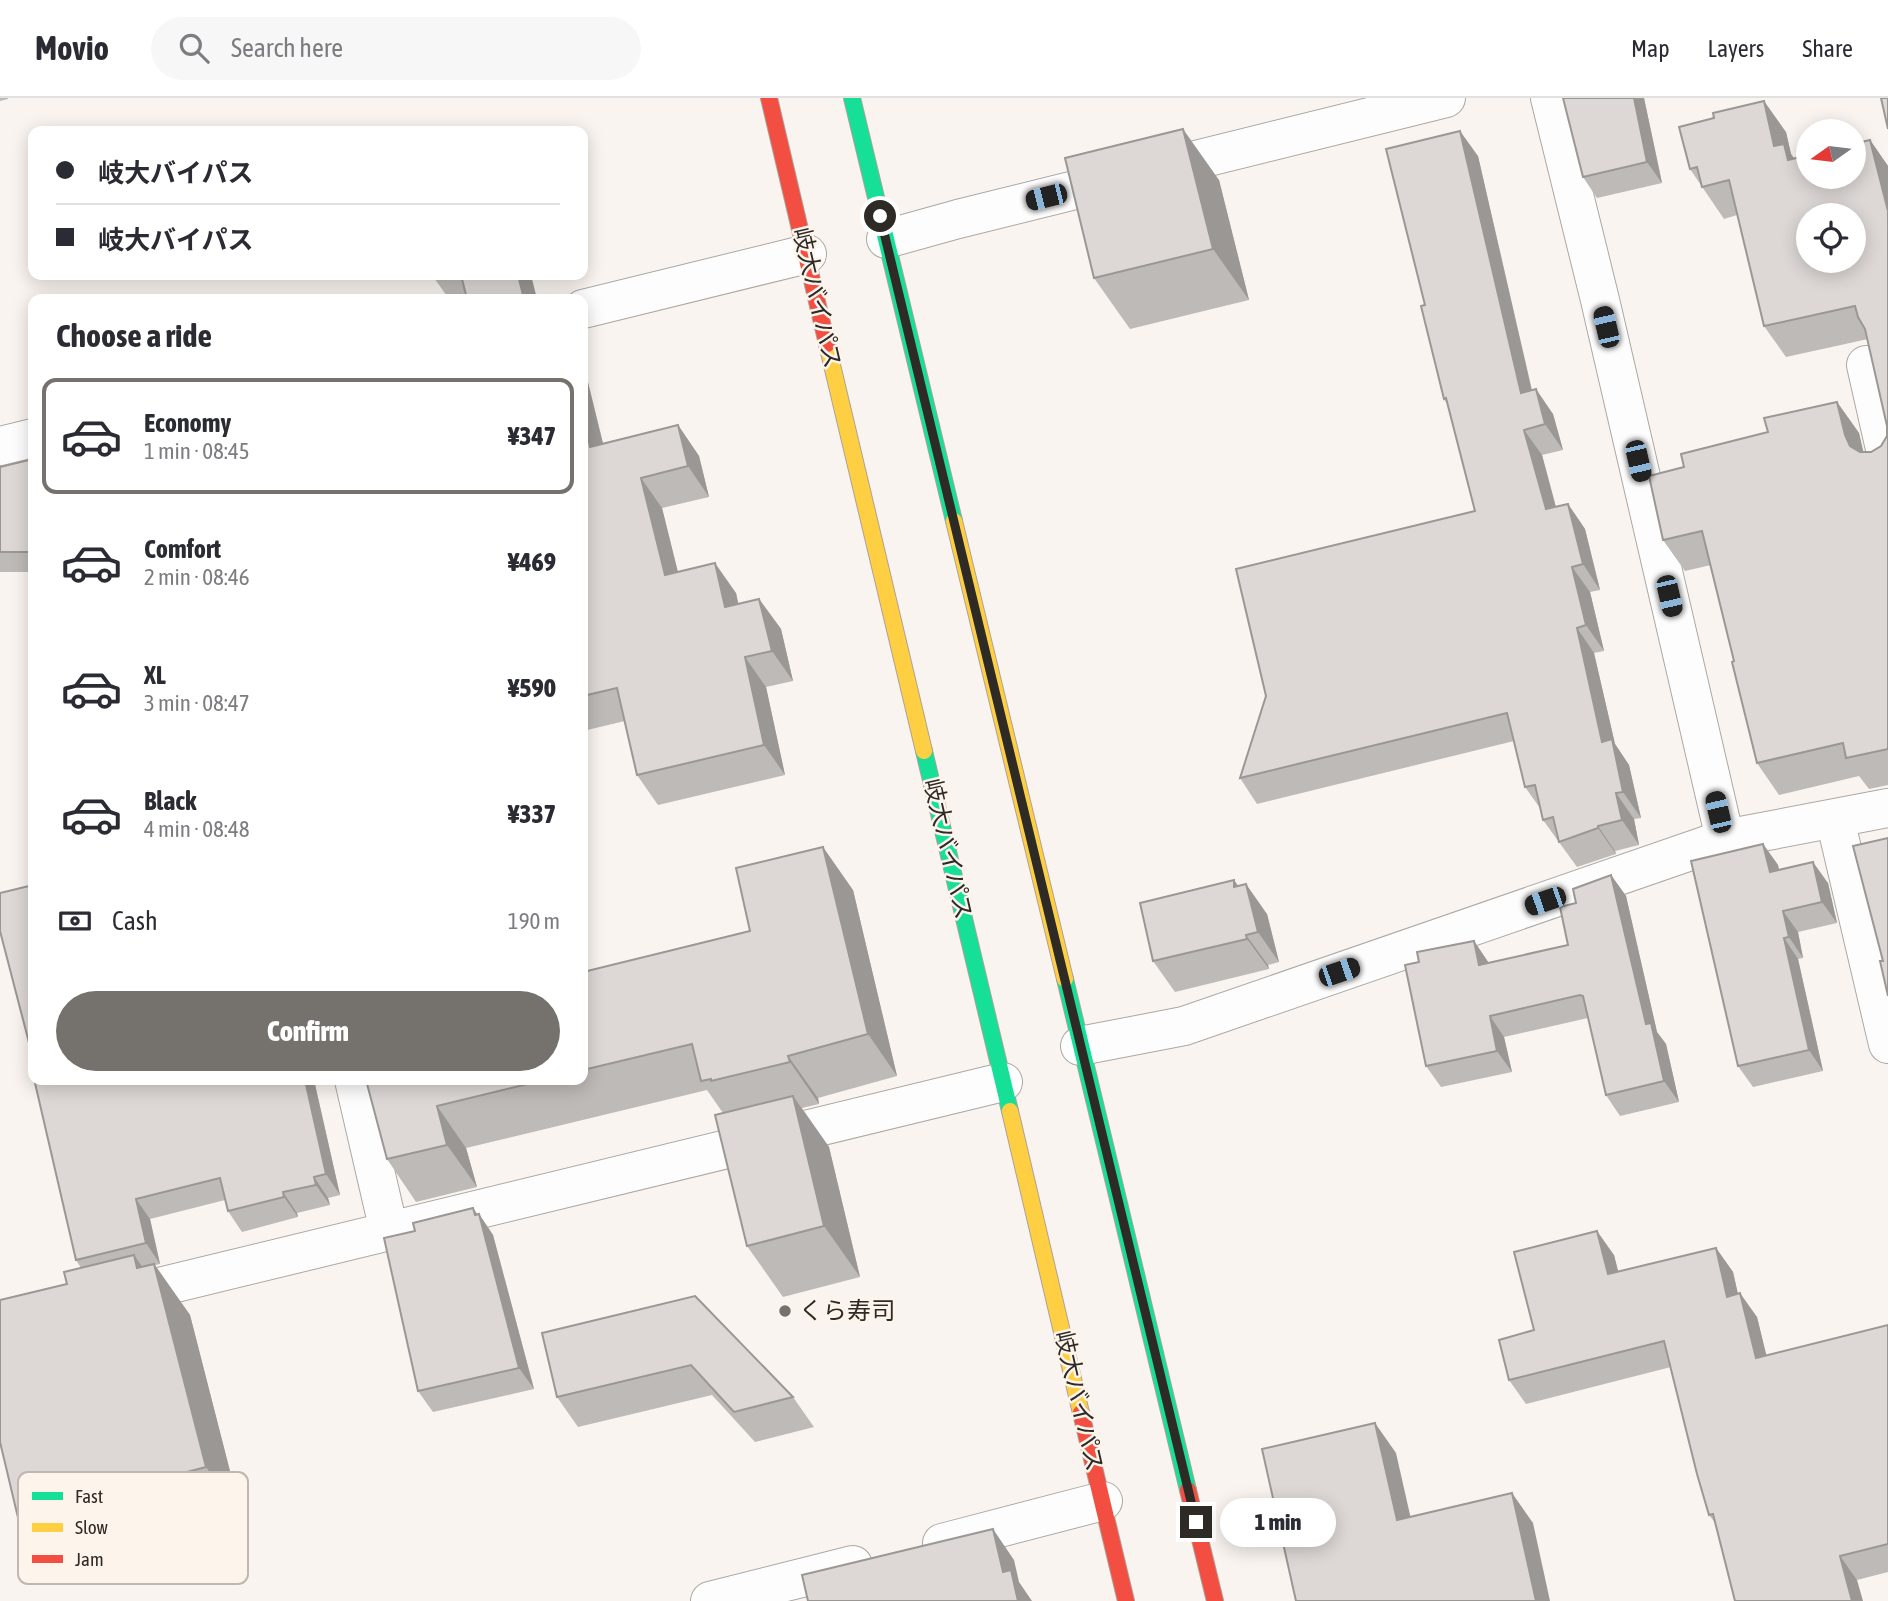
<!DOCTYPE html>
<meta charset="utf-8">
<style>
:root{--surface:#fff;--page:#f7f7f7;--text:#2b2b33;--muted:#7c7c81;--line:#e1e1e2;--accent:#75716c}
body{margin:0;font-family:"Asap Condensed","Noto Sans JP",sans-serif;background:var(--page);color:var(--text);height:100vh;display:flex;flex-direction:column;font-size:26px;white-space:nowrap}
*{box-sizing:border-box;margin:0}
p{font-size:23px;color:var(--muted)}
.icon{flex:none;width:38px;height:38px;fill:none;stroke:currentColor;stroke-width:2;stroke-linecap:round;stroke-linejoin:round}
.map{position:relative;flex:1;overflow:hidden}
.sheet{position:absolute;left:28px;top:196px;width:560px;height:791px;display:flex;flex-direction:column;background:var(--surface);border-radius:14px;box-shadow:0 4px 18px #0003}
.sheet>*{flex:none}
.hud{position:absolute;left:28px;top:28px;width:560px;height:154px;border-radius:14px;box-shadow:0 4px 18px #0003;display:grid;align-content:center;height:154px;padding:0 28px;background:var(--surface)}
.needle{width:46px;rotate:256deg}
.tools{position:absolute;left:1796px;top:21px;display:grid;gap:14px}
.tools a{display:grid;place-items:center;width:70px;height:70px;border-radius:50%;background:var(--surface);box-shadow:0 4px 18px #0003;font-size:35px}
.end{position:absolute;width:32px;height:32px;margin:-16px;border:9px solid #2e2a26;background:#fff;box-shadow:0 0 0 4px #fff}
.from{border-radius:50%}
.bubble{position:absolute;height:49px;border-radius:24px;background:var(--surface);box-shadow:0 4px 18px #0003;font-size:23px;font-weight:800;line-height:49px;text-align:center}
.car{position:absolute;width:21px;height:42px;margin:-21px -10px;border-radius:9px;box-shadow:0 0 5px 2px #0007;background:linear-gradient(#222 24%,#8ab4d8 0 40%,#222 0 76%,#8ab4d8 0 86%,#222 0)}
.hud b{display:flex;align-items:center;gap:24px;height:66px;font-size:26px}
.hud b+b{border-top:2px solid var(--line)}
.hud i{width:18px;height:18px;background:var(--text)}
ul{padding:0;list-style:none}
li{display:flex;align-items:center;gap:21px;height:116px;margin:0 14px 10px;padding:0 14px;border:4px solid transparent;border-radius:14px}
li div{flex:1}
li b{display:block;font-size:26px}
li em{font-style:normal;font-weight:800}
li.on{border-color:var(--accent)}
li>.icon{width:63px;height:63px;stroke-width:1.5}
h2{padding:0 28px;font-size:32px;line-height:84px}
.pay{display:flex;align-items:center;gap:18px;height:77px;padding:0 28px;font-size:26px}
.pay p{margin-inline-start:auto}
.action{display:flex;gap:14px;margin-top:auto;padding:14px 28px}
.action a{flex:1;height:80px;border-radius:42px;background:var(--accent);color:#fff;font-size:28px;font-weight:800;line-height:80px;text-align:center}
header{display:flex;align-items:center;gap:42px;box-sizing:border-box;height:98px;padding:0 35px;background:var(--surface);border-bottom:2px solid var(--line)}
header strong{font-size:33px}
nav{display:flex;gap:38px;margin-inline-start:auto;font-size:24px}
.search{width:490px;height:63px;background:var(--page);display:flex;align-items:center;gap:18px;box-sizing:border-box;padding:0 24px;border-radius:38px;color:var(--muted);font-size:26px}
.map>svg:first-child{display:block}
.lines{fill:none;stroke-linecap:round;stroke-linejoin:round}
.street-casing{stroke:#aca8a4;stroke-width:40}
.fast-casing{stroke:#aea198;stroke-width:18}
.slow-casing{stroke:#aea198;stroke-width:18}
.jam-casing{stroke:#aea198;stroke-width:18}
.street{stroke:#fefdfd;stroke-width:38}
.fast{stroke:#16e098;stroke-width:16}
.slow{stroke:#ffcf43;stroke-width:16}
.jam{stroke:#f24e42;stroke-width:16}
.wall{fill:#bebab7}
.shaded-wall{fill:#9b9795}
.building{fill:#ddd8d5;stroke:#9b9795;stroke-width:2;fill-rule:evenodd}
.route{stroke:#2e2a26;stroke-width:9}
.poi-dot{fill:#75716c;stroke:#fdf4eb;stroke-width:2.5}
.labels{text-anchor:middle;stroke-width:5;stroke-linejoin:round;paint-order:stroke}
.street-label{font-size:24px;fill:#2e2a26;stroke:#fdf4eb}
.poi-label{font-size:24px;fill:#2e2a26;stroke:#fdf4eb;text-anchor:start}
.key{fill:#fdf4eb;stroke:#bfb7b0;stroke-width:2}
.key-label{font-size:19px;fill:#2e2a26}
</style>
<header>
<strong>Movio</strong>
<div class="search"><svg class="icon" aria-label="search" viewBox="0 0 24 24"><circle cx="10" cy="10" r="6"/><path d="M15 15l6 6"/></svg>Search here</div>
<nav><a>Map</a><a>Layers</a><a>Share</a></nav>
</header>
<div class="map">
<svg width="1888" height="1503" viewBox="0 0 1888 1503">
<rect width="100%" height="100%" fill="#f9f4ef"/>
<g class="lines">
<defs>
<g id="street">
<path d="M 1550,0 L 1600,202 L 1725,741"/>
<path d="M 886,141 L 958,121 L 1446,0"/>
<path d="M 583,211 L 807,156"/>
<path d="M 1866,267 L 1888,364"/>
<path d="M 0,348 L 33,340"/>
<path d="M 1835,721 L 1888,946"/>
<path d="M 1080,948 L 1184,928 L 1725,741 L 1888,710"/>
<path d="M 354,982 L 389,1133"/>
<path d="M 118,1199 L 1003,984"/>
<path d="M 942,1445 L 1103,1403"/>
<path d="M 710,1503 L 853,1467"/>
</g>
<g id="fast">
<path d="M 852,0 L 954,423"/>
<path d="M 924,653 L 1010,1013"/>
<path d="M 1065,881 L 1188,1392"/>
</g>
<g id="slow">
<path d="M 827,246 L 924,653"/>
<path d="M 954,423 L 1065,881"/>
<path d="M 1010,1013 L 1081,1315"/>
</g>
<g id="jam">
<path d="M 769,0 L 827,246"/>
<path d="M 1081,1315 L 1126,1503"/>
<path d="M 1188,1392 L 1215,1503"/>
</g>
</defs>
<use href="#street" class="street-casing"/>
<use href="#fast" class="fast-casing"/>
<use href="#slow" class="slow-casing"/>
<use href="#jam" class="jam-casing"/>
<use href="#street" class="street"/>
<use href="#fast" class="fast"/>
<use href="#slow" class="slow"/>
<use href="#jam" class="jam"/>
</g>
<g class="wall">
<path d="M 0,0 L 8,0 L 8,1 L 0,3 Z"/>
<path d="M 1563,0 L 1644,0 L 1662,85 L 1597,100 L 1583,79 Z"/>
<path d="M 1786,34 L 1791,56 L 1794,61 L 1870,42 L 1888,68 L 1888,687 L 1869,691 L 1859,678 L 1779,697 L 1757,665 L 1734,563 L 1711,467 L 1685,473 L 1663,442 L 1684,369 L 1837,304 L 1859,335 L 1863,354 L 1871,354 L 1881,348 L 1887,338 L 1887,328 L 1868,241 L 1786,259 L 1764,228 L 1737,117 L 1724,121 L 1690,71 Z"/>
<path d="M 1478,58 L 1532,292 L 1553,316 L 1563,352 L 1542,357 L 1556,409 L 1568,406 L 1585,431 L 1600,492 L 1590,494 L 1604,553 L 1594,555 L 1615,646 L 1629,667 L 1641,720 L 1634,721 L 1639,747 L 1615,753 L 1616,756 L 1577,769 L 1543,722 L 1540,710 L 1525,689 L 1514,643 L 1257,706 L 1240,680 L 1475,413 L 1447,306 L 1444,301 L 1425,207 Z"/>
<path d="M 1219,82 L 1249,202 L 1130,231 L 1094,180 Z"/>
<path d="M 432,177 L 531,177 L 452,201 L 449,201 Z"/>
<path d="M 583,264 L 603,345 L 678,327 L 699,358 L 709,399 L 662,410 L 678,474 L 736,495 L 738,506 L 759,501 L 781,531 L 793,583 L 766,589 L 785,677 L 658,707 L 637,677 L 625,623 L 583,633 Z"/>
<path d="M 33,361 L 33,474 L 0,474 L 0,369 Z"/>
<path d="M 1763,746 L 1778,767 L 1779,772 L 1828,785 L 1837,825 L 1798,834 L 1803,860 L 1798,861 L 1823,973 L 1753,989 L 1738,968 Z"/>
<path d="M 1611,777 L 1626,798 L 1657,934 L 1666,946 L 1679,1004 L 1620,1018 L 1606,997 L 1588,920 L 1504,939 L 1512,974 L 1441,989 L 1426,968 L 1419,864 L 1474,843 L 1489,865 L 1568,847 L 1576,805 Z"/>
<path d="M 1234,782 L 1238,788 L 1267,816 L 1279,864 L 1268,867 L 1269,871 L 1175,894 L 1153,863 Z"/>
<path d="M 853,792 L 897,978 L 818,1000 L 819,1006 L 802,1010 L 829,1049 L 860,1179 L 783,1199 L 747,1148 L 723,1015 L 707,992 L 466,1050 L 477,1089 L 416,1104 L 387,1061 L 366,982 L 583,982 L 583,874 L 750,833 Z"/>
<path d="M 314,982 L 340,1097 L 328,1100 L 330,1107 L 297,1115 L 298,1119 L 242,1134 L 228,1113 L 225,1102 L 150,1121 L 160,1166 L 155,1167 L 190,1217 L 242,1420 L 116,1453 L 119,1463 L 56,1479 L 20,1428 L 67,1186 L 81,1170 L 76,1162 L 40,984 Z"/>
<path d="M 477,1116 L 479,1116 L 493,1137 L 534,1291 L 433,1314 L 418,1293 Z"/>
<path d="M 1716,1150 L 1733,1174 L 1738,1196 L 1757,1219 L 1766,1257 L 1888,1227 L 1888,1474 L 1857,1482 L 1716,1426 L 1709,1417 L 1671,1269 L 1526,1306 L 1509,1282 L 1534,1232 L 1614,1157 L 1618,1174 Z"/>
<path d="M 695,1198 L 793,1299 L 814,1329 L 755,1344 L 712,1297 L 578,1329 L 557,1299 Z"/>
</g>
<g class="shaded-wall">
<path d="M 1634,0 L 1644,0 L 1662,85 L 1647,64 Z"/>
<path d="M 1764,3 L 1786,34 L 1791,56 L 1806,77 L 1795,72 L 1774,48 Z"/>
<path d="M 1183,31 L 1219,82 L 1249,202 L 1213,151 Z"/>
<path d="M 1460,33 L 1478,58 L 1538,320 L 1521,295 Z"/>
<path d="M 1870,42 L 1888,68 L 1888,113 Z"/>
<path d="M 518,177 L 531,177 L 537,201 L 524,201 Z"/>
<path d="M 583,264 L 611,379 L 590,349 L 583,318 Z"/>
<path d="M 1536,291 L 1553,316 L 1563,352 L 1545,326 Z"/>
<path d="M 1837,304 L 1859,335 L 1867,369 L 1850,348 L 1845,337 Z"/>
<path d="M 678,327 L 699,358 L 709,399 L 688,368 Z"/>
<path d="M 1524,332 L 1542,357 L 1563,436 L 1546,411 Z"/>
<path d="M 641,380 L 662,410 L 686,507 L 665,477 Z"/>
<path d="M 1568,406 L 1585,431 L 1600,492 L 1583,466 Z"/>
<path d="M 715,465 L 736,495 L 746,540 L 725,509 Z"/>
<path d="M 1572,469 L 1590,494 L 1604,553 L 1586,527 Z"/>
<path d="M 759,501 L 781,531 L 793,583 L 772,553 Z"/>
<path d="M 1577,530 L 1594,555 L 1615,646 L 1629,667 L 1641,720 L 1623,694 L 1602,644 Z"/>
<path d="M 745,559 L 766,589 L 785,677 L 764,647 Z"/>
<path d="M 1616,695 L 1634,721 L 1639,747 L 1622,722 Z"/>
<path d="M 1598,728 L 1615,753 L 1616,756 L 1598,730 Z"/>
<path d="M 1763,746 L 1778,767 L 1784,795 L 1770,774 Z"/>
<path d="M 823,749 L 853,792 L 897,978 L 868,936 Z"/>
<path d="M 1813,764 L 1828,785 L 1837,825 L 1822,804 Z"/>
<path d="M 1611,777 L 1626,798 L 1657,934 L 1666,946 L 1679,1004 L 1664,983 L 1646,926 Z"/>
<path d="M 1234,782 L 1252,808 L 1246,786 L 1267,816 L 1279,864 L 1258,834 L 1234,789 Z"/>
<path d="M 1783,813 L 1798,834 L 1803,860 L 1789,839 Z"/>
<path d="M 1246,837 L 1268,867 L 1269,871 L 1247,841 Z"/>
<path d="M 1784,840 L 1798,861 L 1823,973 L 1809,952 Z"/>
<path d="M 1474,843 L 1488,864 L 1493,888 L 1479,867 Z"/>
<path d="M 1490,918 L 1504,939 L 1512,974 L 1497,953 Z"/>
<path d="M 788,958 L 818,1000 L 819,1006 L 790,964 Z"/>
<path d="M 305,982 L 314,982 L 340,1097 L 326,1076 Z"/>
<path d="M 793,998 L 829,1049 L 860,1179 L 824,1128 Z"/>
<path d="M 437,1008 L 466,1050 L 477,1089 L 447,1047 Z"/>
<path d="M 314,1079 L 328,1100 L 330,1107 L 316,1087 Z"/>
<path d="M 283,1094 L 297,1115 L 298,1119 L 284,1099 Z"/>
<path d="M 136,1101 L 150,1121 L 160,1166 L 146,1145 Z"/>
<path d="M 473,1110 L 480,1120 L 479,1116 L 493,1137 L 534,1291 L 519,1270 Z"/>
<path d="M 1597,1133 L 1614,1157 L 1625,1200 L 1608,1176 Z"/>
<path d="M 1716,1150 L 1733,1174 L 1744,1223 L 1727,1199 Z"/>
<path d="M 134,1157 L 162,1197 L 154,1166 L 190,1217 L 242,1420 L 206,1369 L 137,1170 Z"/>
<path d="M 1740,1195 L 1757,1219 L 1773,1284 L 1756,1260 Z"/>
<path d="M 1375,1325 L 1396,1355 L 1418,1452 L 1397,1422 Z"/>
<path d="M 1512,1395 L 1533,1425 L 1550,1503 L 1536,1503 Z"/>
<path d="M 80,1402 L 116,1453 L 119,1463 L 83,1412 Z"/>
<path d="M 993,1431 L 1014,1462 L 1019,1484 L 1032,1503 L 1018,1503 L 1003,1474 Z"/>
<path d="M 1840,1458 L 1857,1482 L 1863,1503 L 1852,1503 Z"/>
</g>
<g class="building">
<path d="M 1563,0 L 1634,0 L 1647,64 L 1583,79 Z"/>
<path d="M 1881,0 L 1888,0 L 1888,31 Z"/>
<path d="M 1764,3 L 1774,48 L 1784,46 L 1788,62 L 1808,57 L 1808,79 L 1853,79 L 1853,46 L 1870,42 L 1888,113 L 1888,651 L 1846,660 L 1843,645 L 1757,665 L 1732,564 L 1734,563 L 1702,433 L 1663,442 L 1649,378 L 1684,369 L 1681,356 L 1768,334 L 1764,320 L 1837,304 L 1845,337 L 1850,348 L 1860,354 L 1871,354 L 1881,348 L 1887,338 L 1887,328 L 1865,231 L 1858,219 L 1855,208 L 1764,228 L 1729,82 L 1702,89 L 1697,69 L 1690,71 L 1679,29 L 1714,20 L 1713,15 ZM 1808,117 L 1853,117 L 1853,163 L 1808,163 Z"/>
<path d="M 1183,31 L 1213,151 L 1094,180 L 1065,60 Z"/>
<path d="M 1460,33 L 1521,295 L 1536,291 L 1545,326 L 1524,332 L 1546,411 L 1568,406 L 1583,466 L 1572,469 L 1586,527 L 1577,530 L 1602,644 L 1612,641 L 1623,694 L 1616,695 L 1622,722 L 1598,728 L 1598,730 L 1559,744 L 1553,719 L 1543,722 L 1535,687 L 1525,689 L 1507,615 L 1240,680 L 1266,598 L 1236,471 L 1475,413 L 1446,300 L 1444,301 L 1421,208 L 1425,207 L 1386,51 Z"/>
<path d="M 461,177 L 518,177 L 524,201 L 467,201 Z"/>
<path d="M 583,318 L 590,349 L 678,327 L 688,368 L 641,380 L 665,477 L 715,465 L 725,509 L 759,501 L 772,553 L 745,559 L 764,647 L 637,677 L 617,590 L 583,598 Z"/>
<path d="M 33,361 L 33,457 L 32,454 L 0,454 L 0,369 Z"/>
<path d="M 1888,740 L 1888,898 L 1880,863 L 1883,863 L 1853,748 Z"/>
<path d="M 1763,746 L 1770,774 L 1813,764 L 1822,804 L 1783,813 L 1789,839 L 1784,840 L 1809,952 L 1738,968 L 1691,763 Z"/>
<path d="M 823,749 L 868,936 L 788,958 L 790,964 L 711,983 L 711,981 L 701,983 L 692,946 L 583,972 L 583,874 L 750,833 L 736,770 Z"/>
<path d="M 1611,777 L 1646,926 L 1651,925 L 1664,983 L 1606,997 L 1583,898 L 1580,897 L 1490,918 L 1497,953 L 1426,968 L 1405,867 L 1419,864 L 1417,854 L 1474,843 L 1479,867 L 1568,847 L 1560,809 L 1576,805 L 1573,791 Z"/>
<path d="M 1234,782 L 1234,789 L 1246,786 L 1258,834 L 1246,837 L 1247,841 L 1153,863 L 1140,805 Z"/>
<path d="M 33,787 L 33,960 L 0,833 L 0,795 Z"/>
<path d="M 39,982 L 305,982 L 326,1076 L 314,1079 L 316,1087 L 283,1094 L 284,1099 L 228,1113 L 220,1080 L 136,1101 L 146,1145 L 76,1162 L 35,985 L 40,984 Z"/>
<path d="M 366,982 L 544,982 L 437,1008 L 447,1047 L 387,1061 Z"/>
<path d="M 793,998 L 824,1128 L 747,1148 L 715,1017 Z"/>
<path d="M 473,1110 L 475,1117 L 479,1116 L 519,1270 L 418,1293 L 384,1140 L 415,1133 L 413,1125 Z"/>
<path d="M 1597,1133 L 1608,1176 L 1716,1150 L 1727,1199 L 1740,1195 L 1756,1260 L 1888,1227 L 1888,1446 L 1840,1458 L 1852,1503 L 1735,1503 L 1713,1416 L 1709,1417 L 1697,1376 L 1664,1243 L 1509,1282 L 1499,1242 L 1534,1232 L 1514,1154 Z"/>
<path d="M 134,1157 L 137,1170 L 154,1166 L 206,1369 L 80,1402 L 83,1412 L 20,1428 L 0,1344 L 0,1202 L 67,1186 L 64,1174 Z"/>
<path d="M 695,1198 L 793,1299 L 734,1314 L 691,1267 L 557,1299 L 542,1235 Z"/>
<path d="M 1375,1325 L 1397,1422 L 1512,1395 L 1536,1503 L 1296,1503 L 1262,1351 Z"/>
<path d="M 993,1431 L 1003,1474 L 1011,1472 L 1018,1503 L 808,1503 L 802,1477 Z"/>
</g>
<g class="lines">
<path class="route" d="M 880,118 L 1196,1424"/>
</g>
<circle class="poi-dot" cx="785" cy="1213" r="7"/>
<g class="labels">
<g class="street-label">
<text transform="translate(817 200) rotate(77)" y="8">岐大バイパス</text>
<text transform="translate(948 751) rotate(77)" y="8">岐大バイパス</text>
<text transform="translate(1079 1303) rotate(77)" y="8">岐大バイパス</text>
</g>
<g class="poi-label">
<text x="799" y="1221">くら寿司</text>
</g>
</g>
<rect x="18" y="1374" width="230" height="112" rx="10" class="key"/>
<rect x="32" y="1394" width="31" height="8" fill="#16e098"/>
<rect x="32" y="1425" width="31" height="9" fill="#ffcf43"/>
<rect x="32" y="1457" width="31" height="8" fill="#f24e42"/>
<g class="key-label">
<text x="75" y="1405">Fast</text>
<text x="75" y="1436">Slow</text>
<text x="75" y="1468">Jam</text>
</g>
</svg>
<div class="tools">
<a><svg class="needle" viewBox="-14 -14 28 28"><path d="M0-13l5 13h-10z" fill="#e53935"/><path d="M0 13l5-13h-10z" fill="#7c7c81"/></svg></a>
<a><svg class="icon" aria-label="locate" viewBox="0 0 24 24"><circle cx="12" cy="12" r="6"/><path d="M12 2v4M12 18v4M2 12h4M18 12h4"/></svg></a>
</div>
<i class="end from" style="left:880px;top:118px"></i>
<i class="end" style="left:1196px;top:1424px"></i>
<div class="bubble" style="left:1220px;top:1400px;width:116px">1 min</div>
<i class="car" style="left:1046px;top:99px;rotate:256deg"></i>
<i class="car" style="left:1606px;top:229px;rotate:347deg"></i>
<i class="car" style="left:1638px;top:363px;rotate:167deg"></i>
<i class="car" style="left:1669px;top:498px;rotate:167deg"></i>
<i class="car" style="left:1718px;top:714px;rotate:347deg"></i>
<i class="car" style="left:1545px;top:803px;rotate:251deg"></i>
<i class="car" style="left:1339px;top:874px;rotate:71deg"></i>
<div class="hud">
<b><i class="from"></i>岐大バイパス</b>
<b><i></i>岐大バイパス</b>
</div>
<section class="sheet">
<h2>Choose a ride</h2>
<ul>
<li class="on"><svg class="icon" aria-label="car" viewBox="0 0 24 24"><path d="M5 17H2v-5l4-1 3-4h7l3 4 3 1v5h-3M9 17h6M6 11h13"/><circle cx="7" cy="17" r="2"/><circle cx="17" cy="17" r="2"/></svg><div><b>Economy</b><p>1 min · 08:45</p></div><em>¥347</em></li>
<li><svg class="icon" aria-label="car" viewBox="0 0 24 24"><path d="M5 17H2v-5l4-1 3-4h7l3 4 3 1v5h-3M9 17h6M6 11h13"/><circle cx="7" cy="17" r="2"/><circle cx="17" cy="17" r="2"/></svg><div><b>Comfort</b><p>2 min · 08:46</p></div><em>¥469</em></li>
<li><svg class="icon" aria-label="car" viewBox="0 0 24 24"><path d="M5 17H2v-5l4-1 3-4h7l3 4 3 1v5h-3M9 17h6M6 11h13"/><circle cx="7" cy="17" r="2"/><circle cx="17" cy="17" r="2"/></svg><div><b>XL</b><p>3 min · 08:47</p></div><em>¥590</em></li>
<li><svg class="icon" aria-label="car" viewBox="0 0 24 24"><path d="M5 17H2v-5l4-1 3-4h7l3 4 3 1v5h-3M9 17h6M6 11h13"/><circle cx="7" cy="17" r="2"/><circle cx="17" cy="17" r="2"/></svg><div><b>Black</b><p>4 min · 08:48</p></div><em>¥337</em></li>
</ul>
<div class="pay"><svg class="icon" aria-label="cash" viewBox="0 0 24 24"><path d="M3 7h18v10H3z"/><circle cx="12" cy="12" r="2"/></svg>Cash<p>190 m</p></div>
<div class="action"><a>Confirm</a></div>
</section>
</div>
